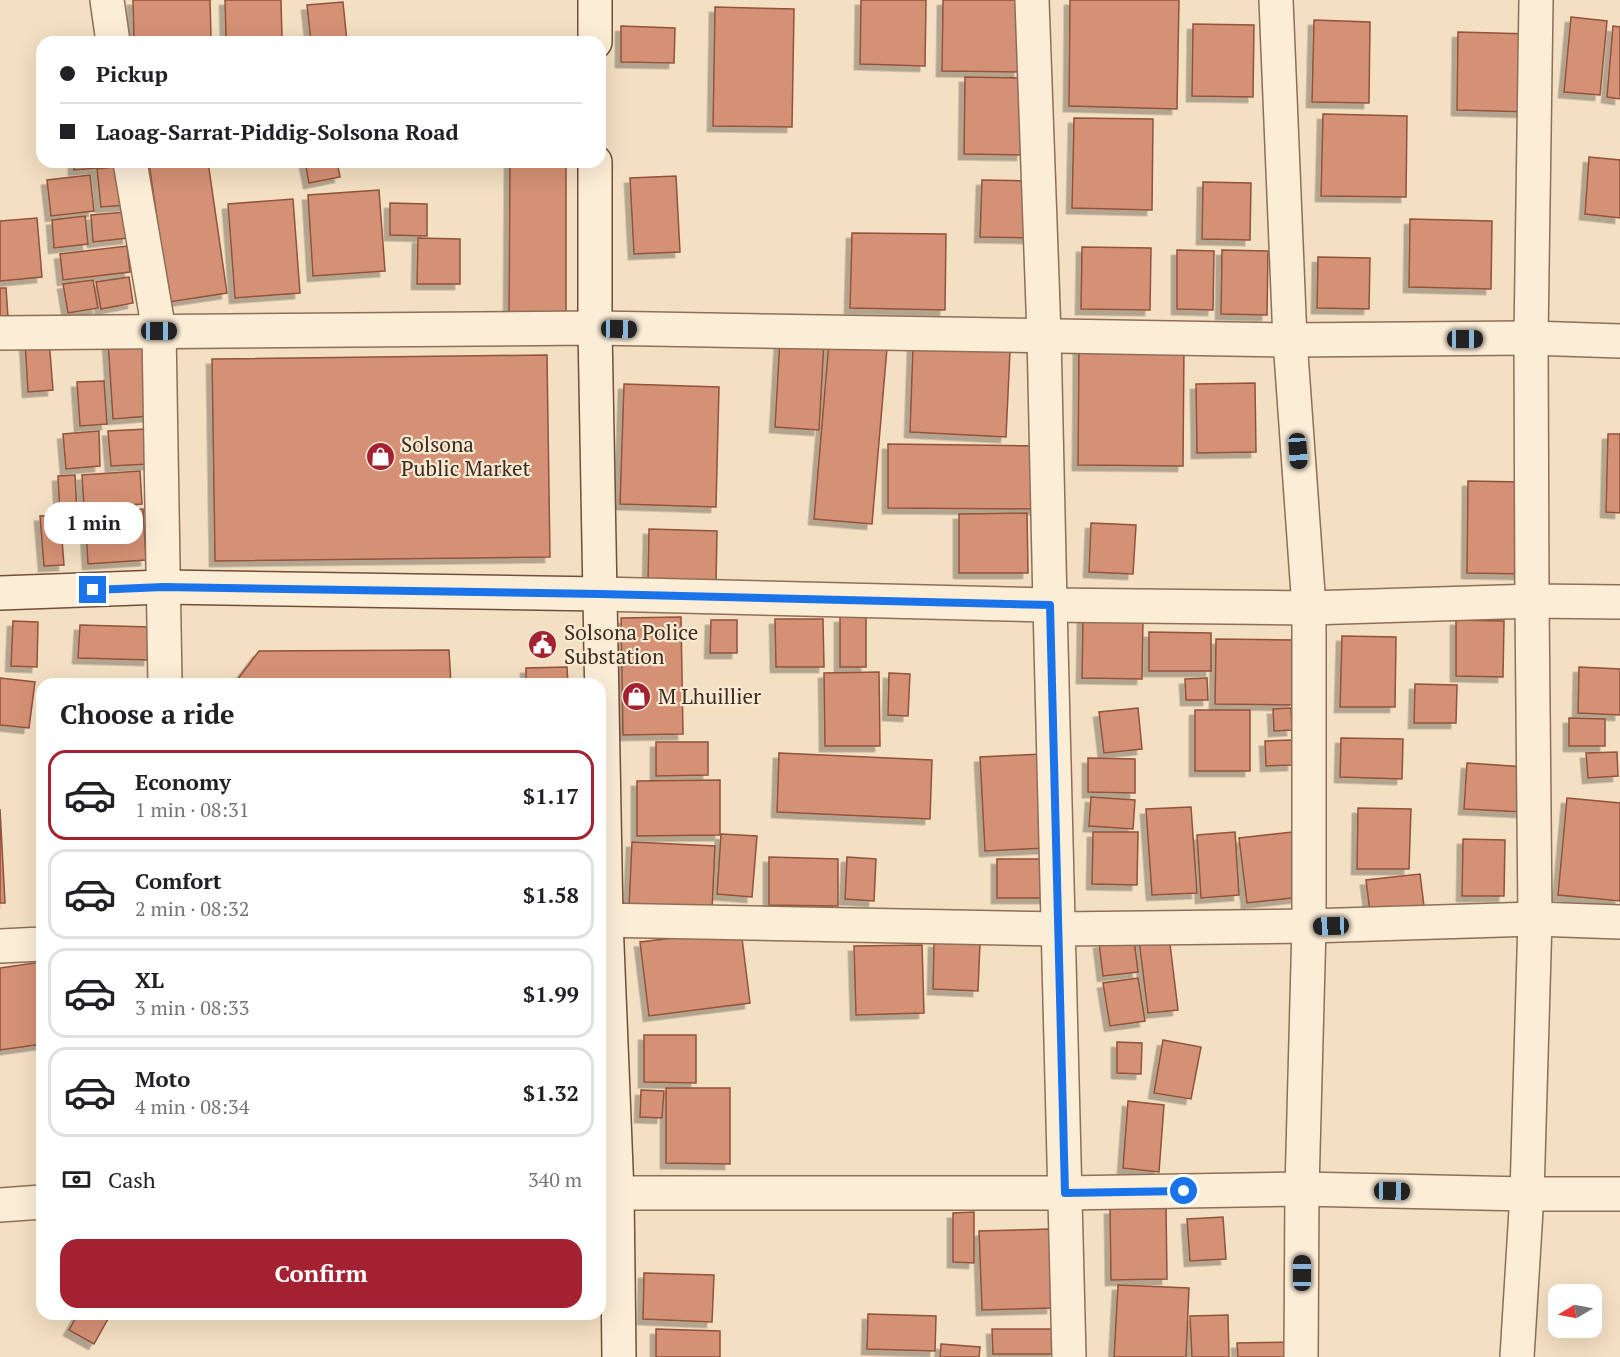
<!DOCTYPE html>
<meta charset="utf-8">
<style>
:root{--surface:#fff;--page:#f2f2f2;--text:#202124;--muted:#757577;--line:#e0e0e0;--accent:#a42131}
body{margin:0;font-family:"PT Serif",serif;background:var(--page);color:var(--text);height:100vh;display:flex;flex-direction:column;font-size:22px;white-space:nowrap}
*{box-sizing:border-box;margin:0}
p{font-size:20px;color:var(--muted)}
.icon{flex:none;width:33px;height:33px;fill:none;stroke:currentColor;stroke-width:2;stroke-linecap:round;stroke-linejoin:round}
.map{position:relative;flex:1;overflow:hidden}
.drawer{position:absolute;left:36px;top:678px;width:570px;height:642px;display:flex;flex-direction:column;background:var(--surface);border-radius:18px;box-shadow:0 6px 24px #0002}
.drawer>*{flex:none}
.guide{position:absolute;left:36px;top:36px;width:570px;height:132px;border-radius:18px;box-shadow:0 6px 24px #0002;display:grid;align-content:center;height:132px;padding:0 24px;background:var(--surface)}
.needle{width:39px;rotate:260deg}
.tools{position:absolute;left:1548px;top:1284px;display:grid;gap:12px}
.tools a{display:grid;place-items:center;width:54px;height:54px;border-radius:12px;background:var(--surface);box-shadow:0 6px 24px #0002;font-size:30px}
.end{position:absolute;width:27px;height:27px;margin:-14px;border:8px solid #1a73e8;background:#fff;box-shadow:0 0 0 3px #fff}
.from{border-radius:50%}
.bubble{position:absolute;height:42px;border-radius:18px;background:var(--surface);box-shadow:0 6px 24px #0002;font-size:20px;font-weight:700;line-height:42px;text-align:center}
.car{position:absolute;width:18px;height:36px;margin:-18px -9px;border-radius:8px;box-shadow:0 0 4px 2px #0007;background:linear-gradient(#222 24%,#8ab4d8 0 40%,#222 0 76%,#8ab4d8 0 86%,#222 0)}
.guide b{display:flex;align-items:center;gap:21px;height:57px;font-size:22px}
.guide b+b{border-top:2px solid var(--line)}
.guide i{width:15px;height:15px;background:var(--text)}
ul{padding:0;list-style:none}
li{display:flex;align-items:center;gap:18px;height:90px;margin:0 12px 9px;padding:0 12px;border:3px solid var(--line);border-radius:18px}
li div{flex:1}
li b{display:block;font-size:22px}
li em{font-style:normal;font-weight:700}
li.active{border-color:var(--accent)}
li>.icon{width:54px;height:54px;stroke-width:1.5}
h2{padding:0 24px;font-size:27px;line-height:72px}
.pay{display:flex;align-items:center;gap:15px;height:66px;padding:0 24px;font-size:22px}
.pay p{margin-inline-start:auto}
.action{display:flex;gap:12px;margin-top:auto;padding:12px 24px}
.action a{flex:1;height:69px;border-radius:18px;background:var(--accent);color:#fff;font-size:24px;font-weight:700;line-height:69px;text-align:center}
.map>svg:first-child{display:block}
.building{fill:#d59174;stroke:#91523a;stroke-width:1.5;filter:url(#shadow)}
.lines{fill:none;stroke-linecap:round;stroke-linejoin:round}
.street-casing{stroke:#8f6e57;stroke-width:36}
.secondary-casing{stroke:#714f3a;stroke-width:36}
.street{stroke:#fcedd7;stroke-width:33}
.secondary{stroke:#fcedd7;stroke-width:33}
.route{stroke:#1a73e8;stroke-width:8}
.labels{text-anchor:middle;stroke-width:4.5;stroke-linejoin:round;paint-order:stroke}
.poi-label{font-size:21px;fill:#3d291d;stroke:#f9ead3;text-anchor:start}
</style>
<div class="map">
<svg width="1620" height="1357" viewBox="0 0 1620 1357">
<defs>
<filter id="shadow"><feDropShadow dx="-5.5" dy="5.5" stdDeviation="0" flood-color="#0004"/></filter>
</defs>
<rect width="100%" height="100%" fill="#f3dfc2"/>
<g class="building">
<path d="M 133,0 L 210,0 L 211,38 L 134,40 Z"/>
<path d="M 225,0 L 281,0 L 282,38 L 226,40 Z"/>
<path d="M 861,0 L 926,0 L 925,66 L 860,64 Z"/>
<path d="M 943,0 L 1020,0 L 1019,72 L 942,71 Z"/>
<path d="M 1070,0 L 1179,0 L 1177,109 L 1069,106 Z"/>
<path d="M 343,2 L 347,42 L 311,42 L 307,5 Z"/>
<path d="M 715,7 L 794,9 L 792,127 L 713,126 Z"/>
<path d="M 1571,17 L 1607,21 L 1600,95 L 1564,92 Z"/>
<path d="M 1314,20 L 1370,22 L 1369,103 L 1312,102 Z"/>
<path d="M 1193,24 L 1254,25 L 1253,97 L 1192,96 Z"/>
<path d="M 621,26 L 675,28 L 674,63 L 621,62 Z"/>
<path d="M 1613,26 L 1620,27 L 1620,99 L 1607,97 Z"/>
<path d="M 1458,32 L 1530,34 L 1529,112 L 1457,110 Z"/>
<path d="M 965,77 L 1023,78 L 1022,155 L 964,154 Z"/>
<path d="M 1323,114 L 1407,116 L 1406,197 L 1321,196 Z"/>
<path d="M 1074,118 L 1153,119 L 1152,210 L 1072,208 Z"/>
<path d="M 1589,157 L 1620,160 L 1620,218 L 1585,214 Z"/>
<path d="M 74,162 L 109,162 L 109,167 L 74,170 Z"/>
<path d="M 155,162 L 208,162 L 227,293 L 169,302 L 149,163 Z"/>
<path d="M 305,162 L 337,162 L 340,177 L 309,183 Z"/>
<path d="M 510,162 L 566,162 L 566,320 L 509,320 Z"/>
<path d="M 122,166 L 127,205 L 101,207 L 97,169 Z"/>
<path d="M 90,175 L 94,211 L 51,216 L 47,180 Z"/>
<path d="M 676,176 L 680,252 L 634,254 L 630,178 Z"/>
<path d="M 982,180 L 1034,181 L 1033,238 L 980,237 Z"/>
<path d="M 1203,182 L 1251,183 L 1250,240 L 1202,239 Z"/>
<path d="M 379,190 L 385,271 L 313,276 L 308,195 Z"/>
<path d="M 293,199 L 300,293 L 235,298 L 228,204 Z"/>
<path d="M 390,203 L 427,204 L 427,236 L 390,235 Z"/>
<path d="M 126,212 L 128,238 L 93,242 L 91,215 Z"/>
<path d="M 85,216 L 88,244 L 54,248 L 52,220 Z"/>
<path d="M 37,218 L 42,277 L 0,281 L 0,221 Z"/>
<path d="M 1410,219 L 1492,221 L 1491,289 L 1409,287 Z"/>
<path d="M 852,233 L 946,234 L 945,310 L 850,308 Z"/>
<path d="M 418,238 L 460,239 L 460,284 L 417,284 Z"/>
<path d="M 127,246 L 130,272 L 63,280 L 60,254 Z"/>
<path d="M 1082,247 L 1151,248 L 1150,310 L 1081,309 Z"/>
<path d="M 1177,250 L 1214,251 L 1213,310 L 1177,309 Z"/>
<path d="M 1222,250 L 1268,251 L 1267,315 L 1221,314 Z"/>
<path d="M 1318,257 L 1370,258 L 1369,309 L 1317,308 Z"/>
<path d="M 129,277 L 133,303 L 101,309 L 96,282 Z"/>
<path d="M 93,280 L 98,308 L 68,313 L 63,284 Z"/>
<path d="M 0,288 L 6,288 L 8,317 L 0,318 Z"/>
<path d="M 144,339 L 150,416 L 113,419 L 108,341 Z"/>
<path d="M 780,339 L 824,342 L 819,430 L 775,427 Z"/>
<path d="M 49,340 L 53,390 L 28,392 L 25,341 Z"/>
<path d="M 829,342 L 887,348 L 872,524 L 814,519 Z"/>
<path d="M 1079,344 L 1184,345 L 1183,466 L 1078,465 Z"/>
<path d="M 913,346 L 1010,351 L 1006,437 L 910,432 Z"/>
<path d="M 547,355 L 550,557 L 215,561 L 212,359 Z"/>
<path d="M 104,381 L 107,424 L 80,426 L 77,382 Z"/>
<path d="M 1255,383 L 1256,452 L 1197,453 L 1196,384 Z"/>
<path d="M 624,384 L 719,387 L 716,507 L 620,504 Z"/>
<path d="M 146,429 L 149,464 L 111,466 L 108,431 Z"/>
<path d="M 99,431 L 100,466 L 66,469 L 63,434 Z"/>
<path d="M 1608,434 L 1620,434 L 1620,513 L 1606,512 Z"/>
<path d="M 888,444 L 1040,446 L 1040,509 L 888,508 Z"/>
<path d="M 140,471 L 142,504 L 84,508 L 82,475 Z"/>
<path d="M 75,475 L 77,514 L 60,515 L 58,476 Z"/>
<path d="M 1468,481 L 1523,482 L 1522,574 L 1467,573 Z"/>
<path d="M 143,509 L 146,560 L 88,564 L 85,513 Z"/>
<path d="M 1027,513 L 1028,573 L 959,573 L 959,514 Z"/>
<path d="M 60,515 L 64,565 L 44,566 L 40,516 Z"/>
<path d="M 1091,523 L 1136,525 L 1133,574 L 1089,572 Z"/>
<path d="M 649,529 L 717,531 L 716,584 L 648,582 Z"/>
<path d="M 681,617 L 683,734 L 623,735 L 621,618 Z"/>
<rect x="840" y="617" width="26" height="50"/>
<path d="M 1083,617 L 1143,618 L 1142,679 L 1082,678 Z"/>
<path d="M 775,619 L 823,619 L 824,667 L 776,667 Z"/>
<path d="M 711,620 L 737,620 L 737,653 L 710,653 Z"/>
<path d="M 1456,620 L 1504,621 L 1503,677 L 1456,676 Z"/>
<path d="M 13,621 L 38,622 L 37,667 L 11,666 Z"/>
<path d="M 80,625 L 150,627 L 149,660 L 78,658 Z"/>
<path d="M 1149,632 L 1211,633 L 1211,671 L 1149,671 Z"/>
<path d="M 1342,636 L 1396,637 L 1395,707 L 1340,707 Z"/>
<path d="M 1216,639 L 1295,640 L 1294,705 L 1215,704 Z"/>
<path d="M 449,650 L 451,684 L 234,684 L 259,651 Z"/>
<path d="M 567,667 L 568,684 L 526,684 L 526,668 Z"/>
<path d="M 1579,667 L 1620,669 L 1620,715 L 1578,713 Z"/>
<path d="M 879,672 L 880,746 L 825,746 L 824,673 Z"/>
<path d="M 889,673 L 910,674 L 908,716 L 888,715 Z"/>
<path d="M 0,678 L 35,682 L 29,728 L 0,725 Z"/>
<path d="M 1207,678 L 1208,700 L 1186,700 L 1185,679 Z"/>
<path d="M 1415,684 L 1457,685 L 1456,723 L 1414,723 Z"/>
<path d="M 1138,708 L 1142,749 L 1104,753 L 1099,712 Z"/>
<path d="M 1291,708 L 1292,730 L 1274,731 L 1273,709 Z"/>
<rect x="1195" y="710" width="55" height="61"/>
<path d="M 1569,718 L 1605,719 L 1605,746 L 1569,746 Z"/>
<path d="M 1341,738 L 1403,739 L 1402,779 L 1340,777 Z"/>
<path d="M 1292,740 L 1293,765 L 1266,766 L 1265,741 Z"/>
<path d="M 656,742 L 708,742 L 708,775 L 656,776 Z"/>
<path d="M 1617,752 L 1618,776 L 1588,778 L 1586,753 Z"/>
<path d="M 779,753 L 932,760 L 930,819 L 777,812 Z"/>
<path d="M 1043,754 L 1047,848 L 985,851 L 980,757 Z"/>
<path d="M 1088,758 L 1135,759 L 1135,793 L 1088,792 Z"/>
<path d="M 1467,763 L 1526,767 L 1523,812 L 1464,809 Z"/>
<path d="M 720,780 L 720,835 L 637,836 L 637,781 Z"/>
<path d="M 1091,797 L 1135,800 L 1133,829 L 1089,826 Z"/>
<path d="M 1567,798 L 1620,803 L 1620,901 L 1558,895 Z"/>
<path d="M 1191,807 L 1197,893 L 1152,895 L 1146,809 Z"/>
<path d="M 1358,808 L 1411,809 L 1409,869 L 1357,869 Z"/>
<path d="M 0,809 L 5,903 L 0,903 Z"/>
<path d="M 1093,832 L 1138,832 L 1137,885 L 1092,884 Z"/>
<path d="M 1235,832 L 1239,895 L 1201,898 L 1197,835 Z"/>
<path d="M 1292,832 L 1300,897 L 1247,903 L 1239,838 Z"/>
<path d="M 721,834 L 757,836 L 752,897 L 717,894 Z"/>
<path d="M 1463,839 L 1505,840 L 1504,896 L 1462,896 Z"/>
<path d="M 632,842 L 715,846 L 712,910 L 629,906 Z"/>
<path d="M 769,857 L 838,859 L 838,906 L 769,905 Z"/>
<path d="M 847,857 L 876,859 L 874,901 L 845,899 Z"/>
<rect x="997" y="859" width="55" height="39"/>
<path d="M 1420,874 L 1424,906 L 1370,912 L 1366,880 Z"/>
<path d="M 741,930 L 750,1003 L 649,1016 L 640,942 Z"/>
<path d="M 1169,936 L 1178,1010 L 1148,1013 L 1139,940 Z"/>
<path d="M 1134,939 L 1138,972 L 1103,976 L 1099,943 Z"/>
<path d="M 934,942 L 980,943 L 978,991 L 933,989 Z"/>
<path d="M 922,945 L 924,1013 L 856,1015 L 854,946 Z"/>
<path d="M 41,962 L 42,972 L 42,1044 L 0,1050 L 0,968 Z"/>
<path d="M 1138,978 L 1145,1021 L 1110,1026 L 1103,983 Z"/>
<path d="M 644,1035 L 696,1035 L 696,1083 L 644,1082 Z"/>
<path d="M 1163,1040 L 1201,1047 L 1191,1099 L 1154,1093 Z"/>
<path d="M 1117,1042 L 1142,1043 L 1141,1074 L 1117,1073 Z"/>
<path d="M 666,1088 L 730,1088 L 730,1164 L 666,1163 Z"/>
<path d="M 641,1090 L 664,1091 L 662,1118 L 640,1117 Z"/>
<path d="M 1128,1101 L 1164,1105 L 1159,1172 L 1123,1168 Z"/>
<path d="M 1166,1207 L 1167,1279 L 1111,1280 L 1110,1209 Z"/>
<path d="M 974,1212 L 974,1263 L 953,1262 L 953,1213 Z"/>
<path d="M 1223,1217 L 1226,1259 L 1190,1261 L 1187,1219 Z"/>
<path d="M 1050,1229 L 1052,1308 L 982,1310 L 979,1231 Z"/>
<path d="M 644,1273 L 714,1275 L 712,1322 L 643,1319 Z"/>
<path d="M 1118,1285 L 1189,1288 L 1186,1357 L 1114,1357 Z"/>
<path d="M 78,1314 L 103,1314 L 109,1317 L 94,1344 L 69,1330 Z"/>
<path d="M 868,1314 L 936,1316 L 935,1351 L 867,1349 Z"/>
<path d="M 1228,1315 L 1229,1357 L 1192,1357 L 1190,1316 Z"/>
<path d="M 656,1329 L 720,1331 L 720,1357 L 656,1357 Z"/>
<path d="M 992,1329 L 1055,1329 L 1055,1354 L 993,1354 Z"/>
<path d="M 1290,1342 L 1290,1357 L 1238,1357 L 1237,1343 Z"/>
<path d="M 941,1344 L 980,1347 L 979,1357 L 940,1357 Z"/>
</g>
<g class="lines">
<defs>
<g id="street">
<path d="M 107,0 L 113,42"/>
<path d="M 1032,0 L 1044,335 L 1050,605 L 1069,1357"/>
<path d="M 1276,0 L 1290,340 L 1309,608 L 1309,926 L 1302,1189 L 1301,1357"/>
<path d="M 130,162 L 159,331 L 165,684"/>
<path d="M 0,333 L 595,328 L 1290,340 L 1531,338 L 1620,341"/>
<path d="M 600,594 L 1050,605 L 1309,608 L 1532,601 L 1620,602"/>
<path d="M 600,920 L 1059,929 L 1309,926 L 1535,919 L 1620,922"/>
<path d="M 0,946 L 42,944"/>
<path d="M 600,1193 L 1065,1193 L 1302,1189 L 1527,1194 L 1620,1194"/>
<path d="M 0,1205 L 42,1202"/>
<path d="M 1517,1357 L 1527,1194 L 1535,919 L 1532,601 L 1531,338 L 1536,0"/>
</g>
<g id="secondary">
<path d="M 595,42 L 595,0"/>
<path d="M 595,162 L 595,328 L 606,920 L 617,1193 L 619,1357"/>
<path d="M 0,593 L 163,587 L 600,594"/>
</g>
</defs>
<use href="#street" class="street-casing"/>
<use href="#secondary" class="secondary-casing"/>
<use href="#street" class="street"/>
<use href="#secondary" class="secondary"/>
</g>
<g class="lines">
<path class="route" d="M 93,590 L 163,587 L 600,594 L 1050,605 L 1065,1193 L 1184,1191"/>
</g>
<defs>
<symbol id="shop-disc" viewBox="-11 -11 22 22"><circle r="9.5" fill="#a42131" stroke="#f9ead3"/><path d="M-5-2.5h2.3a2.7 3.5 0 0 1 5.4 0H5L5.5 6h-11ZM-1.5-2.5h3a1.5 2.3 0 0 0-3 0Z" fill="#fff"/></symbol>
<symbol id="civic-disc" viewBox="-11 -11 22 22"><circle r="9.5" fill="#a42131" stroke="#f9ead3"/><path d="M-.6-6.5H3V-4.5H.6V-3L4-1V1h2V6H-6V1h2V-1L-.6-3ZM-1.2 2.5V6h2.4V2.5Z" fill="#fff"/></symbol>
</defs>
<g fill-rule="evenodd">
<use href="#shop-disc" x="364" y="440" width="33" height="33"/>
<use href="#civic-disc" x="526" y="628" width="33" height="33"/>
<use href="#shop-disc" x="620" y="680" width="33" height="33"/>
</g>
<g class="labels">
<g class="poi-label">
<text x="401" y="452">Solsona<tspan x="401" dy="24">Public Market</tspan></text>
<text x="564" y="640">Solsona Police<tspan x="564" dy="24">Substation</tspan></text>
<text x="658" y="704">M Lhuillier</text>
</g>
</g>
</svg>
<div class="tools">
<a><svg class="needle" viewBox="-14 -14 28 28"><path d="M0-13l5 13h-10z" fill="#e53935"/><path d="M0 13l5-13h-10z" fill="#757577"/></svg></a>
</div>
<i class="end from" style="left:1184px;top:1191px"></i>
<i class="end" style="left:93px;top:590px"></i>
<div class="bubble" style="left:44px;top:502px;width:99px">1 min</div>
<i class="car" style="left:619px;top:329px;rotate:91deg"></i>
<i class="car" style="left:159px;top:331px;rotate:90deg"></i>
<i class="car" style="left:1465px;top:339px;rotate:90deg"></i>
<i class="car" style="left:1298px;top:451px;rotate:176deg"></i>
<i class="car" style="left:1331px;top:926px;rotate:268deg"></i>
<i class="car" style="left:1392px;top:1191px;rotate:91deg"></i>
<i class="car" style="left:1302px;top:1273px;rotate:0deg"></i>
<div class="guide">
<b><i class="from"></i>Pickup</b>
<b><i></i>Laoag-Sarrat-Piddig-Solsona Road</b>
</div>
<section class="drawer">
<h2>Choose a ride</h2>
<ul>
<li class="active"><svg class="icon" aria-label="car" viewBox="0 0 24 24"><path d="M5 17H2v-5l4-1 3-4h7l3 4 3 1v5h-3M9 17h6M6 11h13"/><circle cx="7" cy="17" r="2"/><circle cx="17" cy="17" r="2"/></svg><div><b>Economy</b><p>1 min · 08:31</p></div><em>$1.17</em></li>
<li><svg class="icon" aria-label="car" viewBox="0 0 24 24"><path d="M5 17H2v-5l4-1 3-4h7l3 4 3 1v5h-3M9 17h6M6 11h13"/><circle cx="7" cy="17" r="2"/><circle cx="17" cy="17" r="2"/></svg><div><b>Comfort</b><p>2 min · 08:32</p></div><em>$1.58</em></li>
<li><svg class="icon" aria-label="car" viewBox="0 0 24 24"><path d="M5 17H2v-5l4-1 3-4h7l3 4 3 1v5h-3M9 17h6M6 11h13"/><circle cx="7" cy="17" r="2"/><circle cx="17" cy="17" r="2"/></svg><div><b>XL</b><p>3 min · 08:33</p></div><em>$1.99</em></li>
<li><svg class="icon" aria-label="car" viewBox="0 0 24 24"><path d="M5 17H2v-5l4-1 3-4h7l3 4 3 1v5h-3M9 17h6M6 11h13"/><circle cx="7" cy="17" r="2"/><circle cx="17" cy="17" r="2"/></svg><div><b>Moto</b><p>4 min · 08:34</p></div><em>$1.32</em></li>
</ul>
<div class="pay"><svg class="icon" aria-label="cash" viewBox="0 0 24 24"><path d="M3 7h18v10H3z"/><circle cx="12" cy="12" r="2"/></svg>Cash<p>340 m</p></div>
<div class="action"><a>Confirm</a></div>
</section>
</div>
